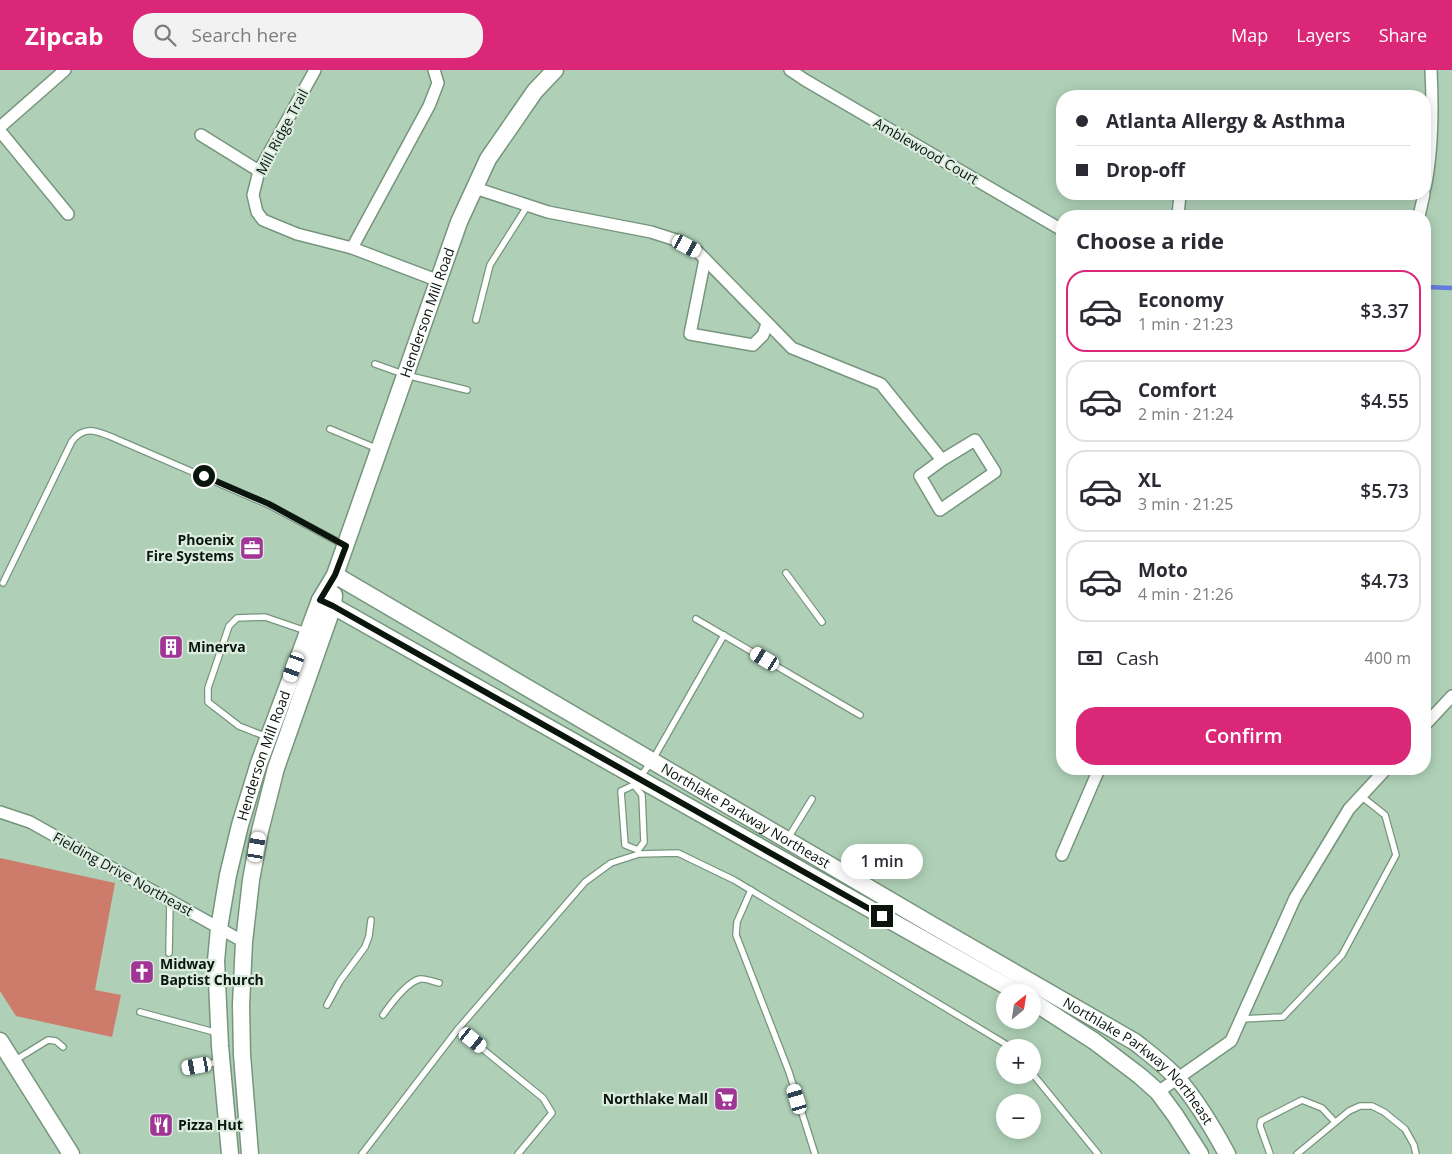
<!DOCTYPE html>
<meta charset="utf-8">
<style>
:root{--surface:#fff;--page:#f2f2f3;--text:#2b2b33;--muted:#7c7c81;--line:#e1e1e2;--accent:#db2777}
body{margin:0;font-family:"Open Sans",sans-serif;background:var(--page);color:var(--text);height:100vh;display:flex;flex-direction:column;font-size:19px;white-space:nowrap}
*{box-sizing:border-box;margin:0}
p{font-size:16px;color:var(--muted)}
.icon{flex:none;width:28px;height:28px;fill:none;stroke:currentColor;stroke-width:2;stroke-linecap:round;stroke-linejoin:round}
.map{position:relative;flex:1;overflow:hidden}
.panel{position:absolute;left:1056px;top:140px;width:375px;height:565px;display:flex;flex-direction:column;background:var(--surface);border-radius:20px;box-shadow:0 2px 12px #0003}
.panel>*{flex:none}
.top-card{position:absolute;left:1056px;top:20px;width:375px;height:110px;border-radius:20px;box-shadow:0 2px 12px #0003;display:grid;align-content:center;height:110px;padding:0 20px;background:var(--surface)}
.needle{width:32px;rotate:30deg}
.tools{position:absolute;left:996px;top:914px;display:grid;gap:10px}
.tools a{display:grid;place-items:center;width:45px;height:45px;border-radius:50%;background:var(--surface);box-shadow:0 2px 12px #0003;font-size:25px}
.end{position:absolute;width:22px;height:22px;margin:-11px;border:6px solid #0a160d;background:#fff;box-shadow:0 0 0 2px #fff}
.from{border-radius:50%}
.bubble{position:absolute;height:35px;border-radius:18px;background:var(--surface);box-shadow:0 2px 12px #0003;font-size:16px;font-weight:600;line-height:35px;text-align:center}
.car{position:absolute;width:15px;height:30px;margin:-15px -8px;border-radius:6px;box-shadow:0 0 4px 1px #0007;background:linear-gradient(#fff 24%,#345 0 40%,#fff 0 76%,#345 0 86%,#fff 0)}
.top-card b{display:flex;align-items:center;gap:18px;height:48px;font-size:19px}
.top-card b+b{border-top:1px solid var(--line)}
.top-card i{width:12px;height:12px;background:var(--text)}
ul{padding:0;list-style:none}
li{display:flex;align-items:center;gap:15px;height:82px;margin:0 10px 8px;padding:0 10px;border:2px solid var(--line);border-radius:20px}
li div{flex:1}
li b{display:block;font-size:19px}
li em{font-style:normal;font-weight:600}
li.selected{border-color:var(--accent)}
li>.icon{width:45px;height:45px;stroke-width:1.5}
h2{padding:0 20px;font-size:22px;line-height:60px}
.pay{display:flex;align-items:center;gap:12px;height:55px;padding:0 20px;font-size:19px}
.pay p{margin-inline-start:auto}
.primary-button{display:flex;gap:10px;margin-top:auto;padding:10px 20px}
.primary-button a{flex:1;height:58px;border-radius:20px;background:var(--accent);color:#fff;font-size:20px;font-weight:600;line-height:58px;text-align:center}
header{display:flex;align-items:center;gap:30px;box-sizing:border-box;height:70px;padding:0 25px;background:var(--accent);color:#fff}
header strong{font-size:24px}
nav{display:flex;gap:28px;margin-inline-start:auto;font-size:18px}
.search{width:350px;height:45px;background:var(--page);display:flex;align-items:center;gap:12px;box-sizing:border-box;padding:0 18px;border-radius:20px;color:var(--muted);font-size:19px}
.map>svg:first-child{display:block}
.green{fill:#cd7b6b}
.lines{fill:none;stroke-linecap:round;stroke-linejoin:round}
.stream{stroke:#647add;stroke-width:4.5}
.lane-casing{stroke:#76957d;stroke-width:8}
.street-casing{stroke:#76957d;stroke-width:14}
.secondary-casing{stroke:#76957d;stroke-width:19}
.lane{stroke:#fff;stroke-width:5.5}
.street{stroke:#fff;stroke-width:11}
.secondary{stroke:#fff;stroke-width:16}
.route{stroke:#0a160d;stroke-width:6}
.labels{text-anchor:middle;stroke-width:4.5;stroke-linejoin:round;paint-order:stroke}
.street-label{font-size:14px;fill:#0a160d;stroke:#dbecdf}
.poi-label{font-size:14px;font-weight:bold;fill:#0a160d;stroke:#dbecdf;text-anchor:start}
</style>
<header>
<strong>Zipcab</strong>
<div class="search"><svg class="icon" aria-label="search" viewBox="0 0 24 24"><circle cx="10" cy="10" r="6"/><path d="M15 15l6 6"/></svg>Search here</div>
<nav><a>Map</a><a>Layers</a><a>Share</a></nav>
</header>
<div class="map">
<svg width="1452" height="1084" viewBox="0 0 1452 1084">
<rect width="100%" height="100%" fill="#afd0b7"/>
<path class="green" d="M 0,788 L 115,813 L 95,920 L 121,925 L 112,967 L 16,946 L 0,921 Z"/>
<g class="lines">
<path class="stream" d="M 1425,217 L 1452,218"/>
<defs>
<g id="lane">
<path d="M 476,250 L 490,195 L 528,135"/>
<path d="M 375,294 L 406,305 L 467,320"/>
<path d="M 330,359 L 378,379"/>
<path d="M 786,503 L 822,552"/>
<path d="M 3,513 L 72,371 C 85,355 97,361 114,368 L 269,435 L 344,475"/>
<path d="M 696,549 L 860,645"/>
<path d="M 267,667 L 239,656 L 208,632 L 208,618 L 229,556 L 237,548 L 265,547 L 306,561"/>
<path d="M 634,715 L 642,725 L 644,772 L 638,780 L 639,783"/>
<path d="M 788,768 L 812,729"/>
<path d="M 638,780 L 625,775 L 621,721 L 634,715 L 652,691 L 724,565"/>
<path d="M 751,820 L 737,852 L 736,865 L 789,1002 L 815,1084"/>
<path d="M 169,883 L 170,830"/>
<path d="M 327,935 L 340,911 L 365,877 L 369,866 L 371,850"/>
<path d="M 140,942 L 218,963"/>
<path d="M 383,945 C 390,935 407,912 420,909 C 425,908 434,912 439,913"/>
<path d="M 1241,949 L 1283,947 L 1342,885 L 1396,785 L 1385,745 L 1361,726"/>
<path d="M 458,959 L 543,1028 L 552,1043 L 518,1084"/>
<path d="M 14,991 L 48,970 L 56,971 L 63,977"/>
<path d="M 185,998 L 219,992"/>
<path d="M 1032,1003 L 1098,1084"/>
<path d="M 362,1084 L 458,959 L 585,812 L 611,793 L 639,784 L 678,783 L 734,810 L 1012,978"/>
<path d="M 1270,1084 L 1260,1056 L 1261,1051 L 1302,1030 L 1322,1038 L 1335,1052"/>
<path d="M 1297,1084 L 1349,1041 L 1360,1036 L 1372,1036 L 1384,1042 L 1405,1059 L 1414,1075 L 1416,1084"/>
</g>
<g id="street">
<path d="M 315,0 L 259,101 L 253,125 L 257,142 L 263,150 L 297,164 L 352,178 L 439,211"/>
<path d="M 790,0 L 805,10 L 1062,160"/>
<path d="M 0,57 L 65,0"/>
<path d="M 0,61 L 68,144"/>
<path d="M 201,65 L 259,101"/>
<path d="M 475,118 L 548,142 L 651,162 L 676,170 L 698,182 L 792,278 L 881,314 L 942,390 L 975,370 L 995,402 L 940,440 L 920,406 L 942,390"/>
<path d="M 1425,118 C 1433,79 1433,40 1431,0"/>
<path d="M 1178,146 L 1180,124"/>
<path d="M 1419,146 L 1424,124"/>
<path d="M 352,178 L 429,36 L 438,13 L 434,0"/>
<path d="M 705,189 L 690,264 L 753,275 L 763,265 L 767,254"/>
<path d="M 1425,655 L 1452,626"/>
<path d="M 0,742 L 30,752 L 244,872"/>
<path d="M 1062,785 L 1099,699"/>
<path d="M 1158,1022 L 1231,971 L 1295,828 L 1349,739 L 1386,699"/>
</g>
<g id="secondary">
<path id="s1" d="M 335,505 L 932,855 L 1135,972 C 1150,984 1165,995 1177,1008 C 1197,1031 1213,1058 1227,1084"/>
<path d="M 320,530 L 333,536 L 1017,922"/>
<path d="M 1032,931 L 1094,971 L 1140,1006 L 1158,1022 L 1175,1045 L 1200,1084"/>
<path d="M 0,971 L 71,1084"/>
<path id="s2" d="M 230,1084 L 220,976 L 216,891 L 219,858 L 228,805 L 240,755 L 259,693 L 320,530 L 335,505 L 459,152 L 488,89 L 535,21 L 555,0"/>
<path d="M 250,1084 L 242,985 L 241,935 L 244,872 L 251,810 L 260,761 L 276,698 L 333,536 L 334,525"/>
</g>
</defs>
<use href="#lane" class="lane-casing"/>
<use href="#street" class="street-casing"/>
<use href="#secondary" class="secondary-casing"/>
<use href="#lane" class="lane"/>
<use href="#street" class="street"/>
<use href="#secondary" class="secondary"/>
</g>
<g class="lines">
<path class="route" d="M 204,406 L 269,434 L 346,476 L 335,505 L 320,530 L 333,536 L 882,846"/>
</g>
<defs>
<symbol id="office-square" viewBox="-11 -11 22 22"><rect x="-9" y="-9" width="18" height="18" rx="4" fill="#a03595" stroke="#dbecdf"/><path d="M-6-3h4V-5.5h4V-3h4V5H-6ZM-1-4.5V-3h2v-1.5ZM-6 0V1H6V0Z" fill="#fff"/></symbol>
<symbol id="building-square" viewBox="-11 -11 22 22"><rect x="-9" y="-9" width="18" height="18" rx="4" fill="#a03595" stroke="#dbecdf"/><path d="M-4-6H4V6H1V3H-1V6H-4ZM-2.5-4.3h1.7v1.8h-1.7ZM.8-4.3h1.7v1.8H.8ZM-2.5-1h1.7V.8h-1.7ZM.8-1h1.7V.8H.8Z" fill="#fff"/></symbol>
<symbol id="church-square" viewBox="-11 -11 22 22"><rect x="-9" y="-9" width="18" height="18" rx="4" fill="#a03595" stroke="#dbecdf"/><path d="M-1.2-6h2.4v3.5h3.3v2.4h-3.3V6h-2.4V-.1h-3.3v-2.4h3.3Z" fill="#fff"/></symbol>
<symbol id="supermarket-square" viewBox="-11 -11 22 22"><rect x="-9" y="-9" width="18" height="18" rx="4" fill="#a03595" stroke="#dbecdf"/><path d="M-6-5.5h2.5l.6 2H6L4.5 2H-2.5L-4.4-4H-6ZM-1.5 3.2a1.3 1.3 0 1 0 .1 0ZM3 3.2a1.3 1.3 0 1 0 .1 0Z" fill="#fff"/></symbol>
<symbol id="restaurant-square" viewBox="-11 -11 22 22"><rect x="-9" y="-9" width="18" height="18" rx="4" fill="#a03595" stroke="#dbecdf"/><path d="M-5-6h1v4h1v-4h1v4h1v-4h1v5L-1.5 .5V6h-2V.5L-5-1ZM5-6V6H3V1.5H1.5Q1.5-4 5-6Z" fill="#fff"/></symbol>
</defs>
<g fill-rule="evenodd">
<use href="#office-square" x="238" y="464" width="28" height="28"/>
<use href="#building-square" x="157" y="563" width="28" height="28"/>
<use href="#church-square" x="128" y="888" width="28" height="28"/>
<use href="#supermarket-square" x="712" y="1015" width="28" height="28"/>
<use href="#restaurant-square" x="147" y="1041" width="28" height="28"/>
</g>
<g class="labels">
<g class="street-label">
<text transform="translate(282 62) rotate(-62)" y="5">Mill Ridge Trail</text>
<text transform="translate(926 81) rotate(30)" y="5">Amblewood Court</text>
<text dy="5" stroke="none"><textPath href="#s2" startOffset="878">Henderson Mill Road</textPath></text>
<text dy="5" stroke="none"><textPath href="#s2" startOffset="405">Henderson Mill Road</textPath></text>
<text dy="5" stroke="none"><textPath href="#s1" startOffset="476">Northlake Parkway Northeast</textPath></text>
<text transform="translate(123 804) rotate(29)" y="5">Fielding Drive Northeast</text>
<text dy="5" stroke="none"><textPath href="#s1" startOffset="941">Northlake Parkway Northeast</textPath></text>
</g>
<g class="poi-label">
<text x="234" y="475" text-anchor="end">Phoenix<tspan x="234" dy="16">Fire Systems</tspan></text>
<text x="188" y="582">Minerva</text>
<text x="160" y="899">Midway<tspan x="160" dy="16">Baptist Church</tspan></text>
<text x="708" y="1034" text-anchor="end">Northlake Mall</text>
<text x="178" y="1060">Pizza Hut</text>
</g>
</g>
</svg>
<div class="tools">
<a><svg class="needle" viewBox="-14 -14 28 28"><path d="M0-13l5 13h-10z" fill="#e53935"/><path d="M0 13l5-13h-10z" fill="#7c7c81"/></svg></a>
<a>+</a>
<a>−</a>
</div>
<i class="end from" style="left:204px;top:406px"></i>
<i class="end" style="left:882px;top:846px"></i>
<div class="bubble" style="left:841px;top:774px;width:82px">1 min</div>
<i class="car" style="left:687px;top:176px;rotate:118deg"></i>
<i class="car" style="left:765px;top:589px;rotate:301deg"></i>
<i class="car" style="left:294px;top:597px;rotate:200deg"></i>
<i class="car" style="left:257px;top:777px;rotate:10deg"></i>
<i class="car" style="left:473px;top:970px;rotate:129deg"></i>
<i class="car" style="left:197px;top:996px;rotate:260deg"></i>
<i class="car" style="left:797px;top:1029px;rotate:343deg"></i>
<div class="top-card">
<b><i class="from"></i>Atlanta Allergy &amp; Asthma</b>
<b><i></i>Drop-off</b>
</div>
<section class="panel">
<h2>Choose a ride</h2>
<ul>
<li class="selected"><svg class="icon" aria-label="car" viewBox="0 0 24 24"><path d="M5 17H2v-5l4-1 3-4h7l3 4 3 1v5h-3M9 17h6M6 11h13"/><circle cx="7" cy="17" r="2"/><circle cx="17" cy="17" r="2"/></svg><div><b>Economy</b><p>1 min · 21:23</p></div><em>$3.37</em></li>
<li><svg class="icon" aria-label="car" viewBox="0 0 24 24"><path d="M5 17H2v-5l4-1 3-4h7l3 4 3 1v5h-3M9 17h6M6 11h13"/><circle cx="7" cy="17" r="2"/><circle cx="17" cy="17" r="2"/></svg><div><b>Comfort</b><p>2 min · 21:24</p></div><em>$4.55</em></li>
<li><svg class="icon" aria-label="car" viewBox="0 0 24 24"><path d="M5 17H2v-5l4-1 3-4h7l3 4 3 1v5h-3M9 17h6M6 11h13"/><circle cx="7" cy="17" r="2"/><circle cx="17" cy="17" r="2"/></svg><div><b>XL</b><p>3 min · 21:25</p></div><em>$5.73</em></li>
<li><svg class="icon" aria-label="car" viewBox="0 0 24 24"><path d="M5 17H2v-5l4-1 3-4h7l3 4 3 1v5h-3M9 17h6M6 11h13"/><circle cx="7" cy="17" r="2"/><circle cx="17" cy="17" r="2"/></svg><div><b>Moto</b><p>4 min · 21:26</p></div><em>$4.73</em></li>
</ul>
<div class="pay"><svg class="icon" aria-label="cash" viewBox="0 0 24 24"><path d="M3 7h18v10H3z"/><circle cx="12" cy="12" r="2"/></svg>Cash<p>400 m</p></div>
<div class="primary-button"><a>Confirm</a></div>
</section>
</div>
